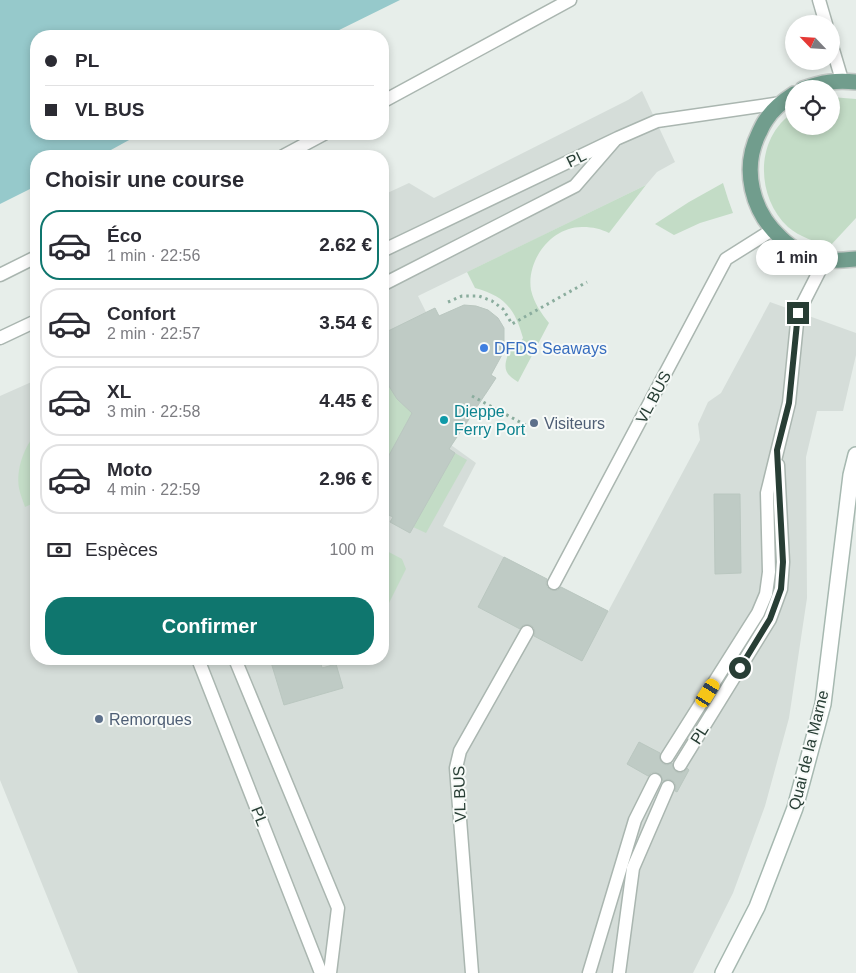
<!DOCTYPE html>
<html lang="fr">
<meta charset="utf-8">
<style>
:root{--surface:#fff;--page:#f7f7f7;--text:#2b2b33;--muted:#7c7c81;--line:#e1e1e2;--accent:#0f766e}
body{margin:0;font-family:Arial,sans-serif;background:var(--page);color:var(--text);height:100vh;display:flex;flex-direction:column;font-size:19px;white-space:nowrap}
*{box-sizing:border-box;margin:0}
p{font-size:16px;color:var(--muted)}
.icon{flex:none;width:28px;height:28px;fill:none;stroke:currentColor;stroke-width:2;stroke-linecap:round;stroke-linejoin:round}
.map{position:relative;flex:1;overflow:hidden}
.panel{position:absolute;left:30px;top:150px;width:359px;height:515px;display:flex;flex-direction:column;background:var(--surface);border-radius:20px;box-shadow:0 2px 8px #0003}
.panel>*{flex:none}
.hud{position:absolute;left:30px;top:30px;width:359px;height:110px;border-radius:20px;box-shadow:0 2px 8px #0003;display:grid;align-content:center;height:110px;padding:0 15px;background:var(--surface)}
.needle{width:32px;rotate:295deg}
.buttons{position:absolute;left:785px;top:15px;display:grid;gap:10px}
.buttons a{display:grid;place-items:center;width:55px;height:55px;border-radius:50%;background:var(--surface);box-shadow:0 2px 8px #0003;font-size:25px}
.end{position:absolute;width:22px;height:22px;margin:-11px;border:6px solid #283e35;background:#fff;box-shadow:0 0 0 2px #fff}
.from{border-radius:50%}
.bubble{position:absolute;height:35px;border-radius:18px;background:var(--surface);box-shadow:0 2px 8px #0003;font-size:16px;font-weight:600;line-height:35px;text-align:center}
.car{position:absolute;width:15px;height:30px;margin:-15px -8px;border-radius:6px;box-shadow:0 0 4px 1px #0007;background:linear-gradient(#f5c518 24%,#345 0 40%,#f5c518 0 76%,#345 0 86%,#f5c518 0)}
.hud b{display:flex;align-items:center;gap:18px;height:48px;font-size:19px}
.hud b+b{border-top:1px solid var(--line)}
.hud i{width:12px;height:12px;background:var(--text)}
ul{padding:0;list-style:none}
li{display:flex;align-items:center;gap:15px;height:70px;margin:0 10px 8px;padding:0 5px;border:2px solid var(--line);border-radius:20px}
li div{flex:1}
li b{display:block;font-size:19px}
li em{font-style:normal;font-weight:600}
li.on{border-color:var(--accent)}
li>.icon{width:45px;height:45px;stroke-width:1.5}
h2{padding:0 15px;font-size:22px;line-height:60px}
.pay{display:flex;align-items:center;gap:12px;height:55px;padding:0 15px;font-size:19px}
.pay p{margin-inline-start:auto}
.action{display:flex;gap:10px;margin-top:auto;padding:10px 15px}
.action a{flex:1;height:58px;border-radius:20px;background:var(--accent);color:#fff;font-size:20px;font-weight:600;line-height:58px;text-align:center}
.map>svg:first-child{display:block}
.built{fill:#d5ddd9}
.green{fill:#c3dcc6}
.water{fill:#96c9cb}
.building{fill:#bfcbc5;stroke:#bac7c0}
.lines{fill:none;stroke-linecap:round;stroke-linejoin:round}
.lane-casing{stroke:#aab6b0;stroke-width:15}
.secondary-casing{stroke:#a6b8b0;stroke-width:18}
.primary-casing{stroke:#c3c9c6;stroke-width:18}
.path{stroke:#8bad9e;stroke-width:3;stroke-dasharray:2.5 4;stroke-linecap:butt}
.lane{stroke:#fff;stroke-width:12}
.secondary{stroke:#fff;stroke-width:15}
.primary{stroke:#719d8d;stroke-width:15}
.route{stroke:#283e35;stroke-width:6}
.shop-dot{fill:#3f7fe0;stroke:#f7faf8;stroke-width:2}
.culture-dot{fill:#0f9aa8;stroke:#f7faf8;stroke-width:2}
.service-dot{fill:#5c6f8a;stroke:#f7faf8;stroke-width:2}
.labels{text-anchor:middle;stroke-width:4;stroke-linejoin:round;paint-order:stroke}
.street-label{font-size:16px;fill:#283e35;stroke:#f7faf8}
.shop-label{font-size:16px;fill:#366cbe;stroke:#f7faf8;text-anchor:start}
.culture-label{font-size:16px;fill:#0d838f;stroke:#f7faf8;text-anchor:start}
.service-label{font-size:16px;fill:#4e5e75;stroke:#f7faf8;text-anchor:start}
</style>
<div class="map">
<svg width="856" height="973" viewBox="0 0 856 973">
<rect width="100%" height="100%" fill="#e7eeea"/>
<path class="built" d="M 642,91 L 675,162 L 657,172 L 646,185 L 418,296 L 426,312 L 435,308 L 442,322 L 448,312 L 464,305 L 476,306 L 488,310 L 485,371 L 496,378 L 486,394 L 476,388 L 466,410 L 473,414 L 464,428 L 460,425 L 451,445 L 476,463 L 443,526 L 504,557 L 492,581 L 596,634 L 700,440 L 698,424 L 708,402 L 721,393 L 770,302 L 856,333 L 856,355 L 843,411 L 817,411 L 806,457 L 807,598 L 789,718 L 765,806 L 733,893 L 693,973 L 78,973 L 0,780 L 0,396 L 36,380 L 36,659 L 382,659 L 383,195 L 409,183 L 434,198 L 628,100 Z"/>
<g class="green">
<path d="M 831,97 L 856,99 L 856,218 L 830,246 C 815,242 800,237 788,227 C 755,196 755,137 794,112 L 794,126 L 831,126 Z"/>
<path d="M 723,183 L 728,199 L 733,213 L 700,223 L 674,235 L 655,224 L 689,202 Z"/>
<path d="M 646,185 L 609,233 C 601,229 593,227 583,227 C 552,226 526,260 531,290 C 534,303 541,313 549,323 L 518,382 C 499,371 506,363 511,344 L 520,343 L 523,338 C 515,309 505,296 475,288 L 467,272 Z"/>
<path d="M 386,379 L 400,402 L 420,419 L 407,422 L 383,468 L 382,380 Z"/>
<path d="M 36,433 L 36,502 L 25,507 C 23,501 20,494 19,488 C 16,468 24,448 36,433 Z"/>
<path d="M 455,453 L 467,460 L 426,533 L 413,527 Z"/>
<path d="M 383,549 L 402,559 L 406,569 L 383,615 Z"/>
</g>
<path class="water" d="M 0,0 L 400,0 L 327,36 L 36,36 L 36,134 L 140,134 L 100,156 L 36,156 L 36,186 L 0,204 Z"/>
<g class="building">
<path d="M 464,305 L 476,306 L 488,310 L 498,318 L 504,328 L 504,351 L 491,375 L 496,378 L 449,449 L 455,453 L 410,533 L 390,522 L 393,517 L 382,512 L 382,468 L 412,413 L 397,399 L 382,375 L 382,334 L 435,308 L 439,316 Z"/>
<path d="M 714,494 L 740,494 L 741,573 L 715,574 Z"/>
<path d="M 504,557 L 547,579 L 546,583 L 547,587 L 551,590 L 558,590 L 561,587 L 608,611 L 582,661 L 534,636 L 535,632 L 534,628 L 531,625 L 523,625 L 520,629 L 478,607 Z"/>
<path d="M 270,659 L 320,659 L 322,668 L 336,664 L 343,688 L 284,705 Z"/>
<path d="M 639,742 L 660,753 L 660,760 L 663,764 L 667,765 L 672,763 L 673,768 L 676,772 L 680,773 L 684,772 L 687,768 L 689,770 L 677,792 L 675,791 L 676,787 L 675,783 L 672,780 L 668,779 L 663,781 L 661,775 L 655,772 L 651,773 L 648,776 L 627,764 Z"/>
</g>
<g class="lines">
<defs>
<g id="lane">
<path d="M 819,0 L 826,24"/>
<path d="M 831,43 L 842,80"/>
<path d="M 382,102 L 570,0"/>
<path d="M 283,156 L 324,134"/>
<path d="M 382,251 L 618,138 L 657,121 L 781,103"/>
<path d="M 0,275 L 36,257"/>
<path d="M 382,285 L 575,186 L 614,141"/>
<path d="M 0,338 L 36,321"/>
<path d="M 554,583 L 726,259 L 772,230"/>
<path d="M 198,659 L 321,973"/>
<path d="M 235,659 L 338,908 L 330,973"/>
<path d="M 667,757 L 758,613 L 766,594 L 769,572 L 767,493 L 789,403 L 798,313 L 825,260"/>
<path d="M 680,765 L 770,619 L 781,589 L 783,562 L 778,465"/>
<path d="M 472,973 L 456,768 L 460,751 L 527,632"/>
<path d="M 589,973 L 635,820 L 655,780"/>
<path d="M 619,973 L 633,868 L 668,787"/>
</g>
<path id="secondary" d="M 723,973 L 757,907 L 795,808 L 823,704 L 851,475 L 856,455"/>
<g id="primary">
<path d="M 803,89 C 822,82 836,80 856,82"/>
<path d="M 794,94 C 783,101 773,109 766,120 C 763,124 761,129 759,133 C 741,169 752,212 781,238 C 792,249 809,258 825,260 C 835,261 846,260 856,259"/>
</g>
</defs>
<use href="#lane" class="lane-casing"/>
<use href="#secondary" class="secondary-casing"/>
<use href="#primary" class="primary-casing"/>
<g class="path">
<path d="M 448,302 L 462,296 L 479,296 L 492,301 L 503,309 L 512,324 L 587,282"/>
<path d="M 472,396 L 529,427"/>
<path d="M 382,406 L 384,408 L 382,410"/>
</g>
<use href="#lane" class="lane"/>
<use href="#secondary" class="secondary"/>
<use href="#primary" class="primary"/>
</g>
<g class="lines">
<path class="route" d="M 740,668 L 770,619 L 781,589 L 783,562 L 777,450 L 789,403 L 798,313"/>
</g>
<circle class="shop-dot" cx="484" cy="348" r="5"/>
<circle class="culture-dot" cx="444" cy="420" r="5"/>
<g class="service-dot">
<circle cx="534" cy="423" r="5"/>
<circle cx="99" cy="719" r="5"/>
</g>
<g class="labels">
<g class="street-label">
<text transform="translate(576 158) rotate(-26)" y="6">PL</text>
<text transform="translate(653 397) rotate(-62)" y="6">VL BUS</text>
<text transform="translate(699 734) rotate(-58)" y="6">PL</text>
<text transform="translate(808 750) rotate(-76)" y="6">Quai de la Marne</text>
<text transform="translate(459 794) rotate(-92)" y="6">VL BUS</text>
<text transform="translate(260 816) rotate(69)" y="6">PL</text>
</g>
<g class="shop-label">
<text x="494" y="354">DFDS Seaways</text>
</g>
<g class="culture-label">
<text x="454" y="417">Dieppe<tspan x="454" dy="18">Ferry Port</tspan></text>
</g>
<g class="service-label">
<text x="544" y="429">Visiteurs</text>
<text x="109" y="725">Remorques</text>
</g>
</g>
</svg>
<div class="buttons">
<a><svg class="needle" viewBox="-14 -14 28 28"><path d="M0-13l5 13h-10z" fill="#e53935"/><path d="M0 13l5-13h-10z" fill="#7c7c81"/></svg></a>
<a><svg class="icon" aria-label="locate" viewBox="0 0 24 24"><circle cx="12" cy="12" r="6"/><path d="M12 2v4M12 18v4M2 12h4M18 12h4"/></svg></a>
</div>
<i class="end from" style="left:740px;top:668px"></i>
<i class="end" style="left:798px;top:313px"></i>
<div class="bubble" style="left:756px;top:240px;width:82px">1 min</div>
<i class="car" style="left:708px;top:693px;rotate:32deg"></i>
<div class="hud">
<b><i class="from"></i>PL</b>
<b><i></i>VL BUS</b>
</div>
<section class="panel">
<h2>Choisir une course</h2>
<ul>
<li class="on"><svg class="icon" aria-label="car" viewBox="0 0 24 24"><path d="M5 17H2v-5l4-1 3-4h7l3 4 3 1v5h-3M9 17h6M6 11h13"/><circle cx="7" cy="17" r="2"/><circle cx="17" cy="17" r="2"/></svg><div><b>Éco</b><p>1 min · 22:56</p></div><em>2.62 €</em></li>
<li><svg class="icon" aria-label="car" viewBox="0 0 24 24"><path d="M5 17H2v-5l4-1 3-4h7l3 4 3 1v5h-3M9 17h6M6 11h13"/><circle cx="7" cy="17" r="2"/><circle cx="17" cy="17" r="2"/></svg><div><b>Confort</b><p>2 min · 22:57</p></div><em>3.54 €</em></li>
<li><svg class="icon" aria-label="car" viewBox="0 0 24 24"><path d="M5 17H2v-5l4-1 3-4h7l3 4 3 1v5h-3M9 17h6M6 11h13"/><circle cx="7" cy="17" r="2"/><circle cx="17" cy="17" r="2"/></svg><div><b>XL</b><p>3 min · 22:58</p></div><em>4.45 €</em></li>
<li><svg class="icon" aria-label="car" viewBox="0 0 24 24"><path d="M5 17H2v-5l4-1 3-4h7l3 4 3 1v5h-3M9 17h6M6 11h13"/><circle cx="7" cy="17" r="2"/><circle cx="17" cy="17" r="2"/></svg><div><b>Moto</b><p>4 min · 22:59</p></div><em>2.96 €</em></li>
</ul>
<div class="pay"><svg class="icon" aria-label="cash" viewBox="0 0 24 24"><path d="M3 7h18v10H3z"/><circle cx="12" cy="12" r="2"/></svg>Espèces<p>100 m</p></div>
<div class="action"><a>Confirmer</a></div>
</section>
</div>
